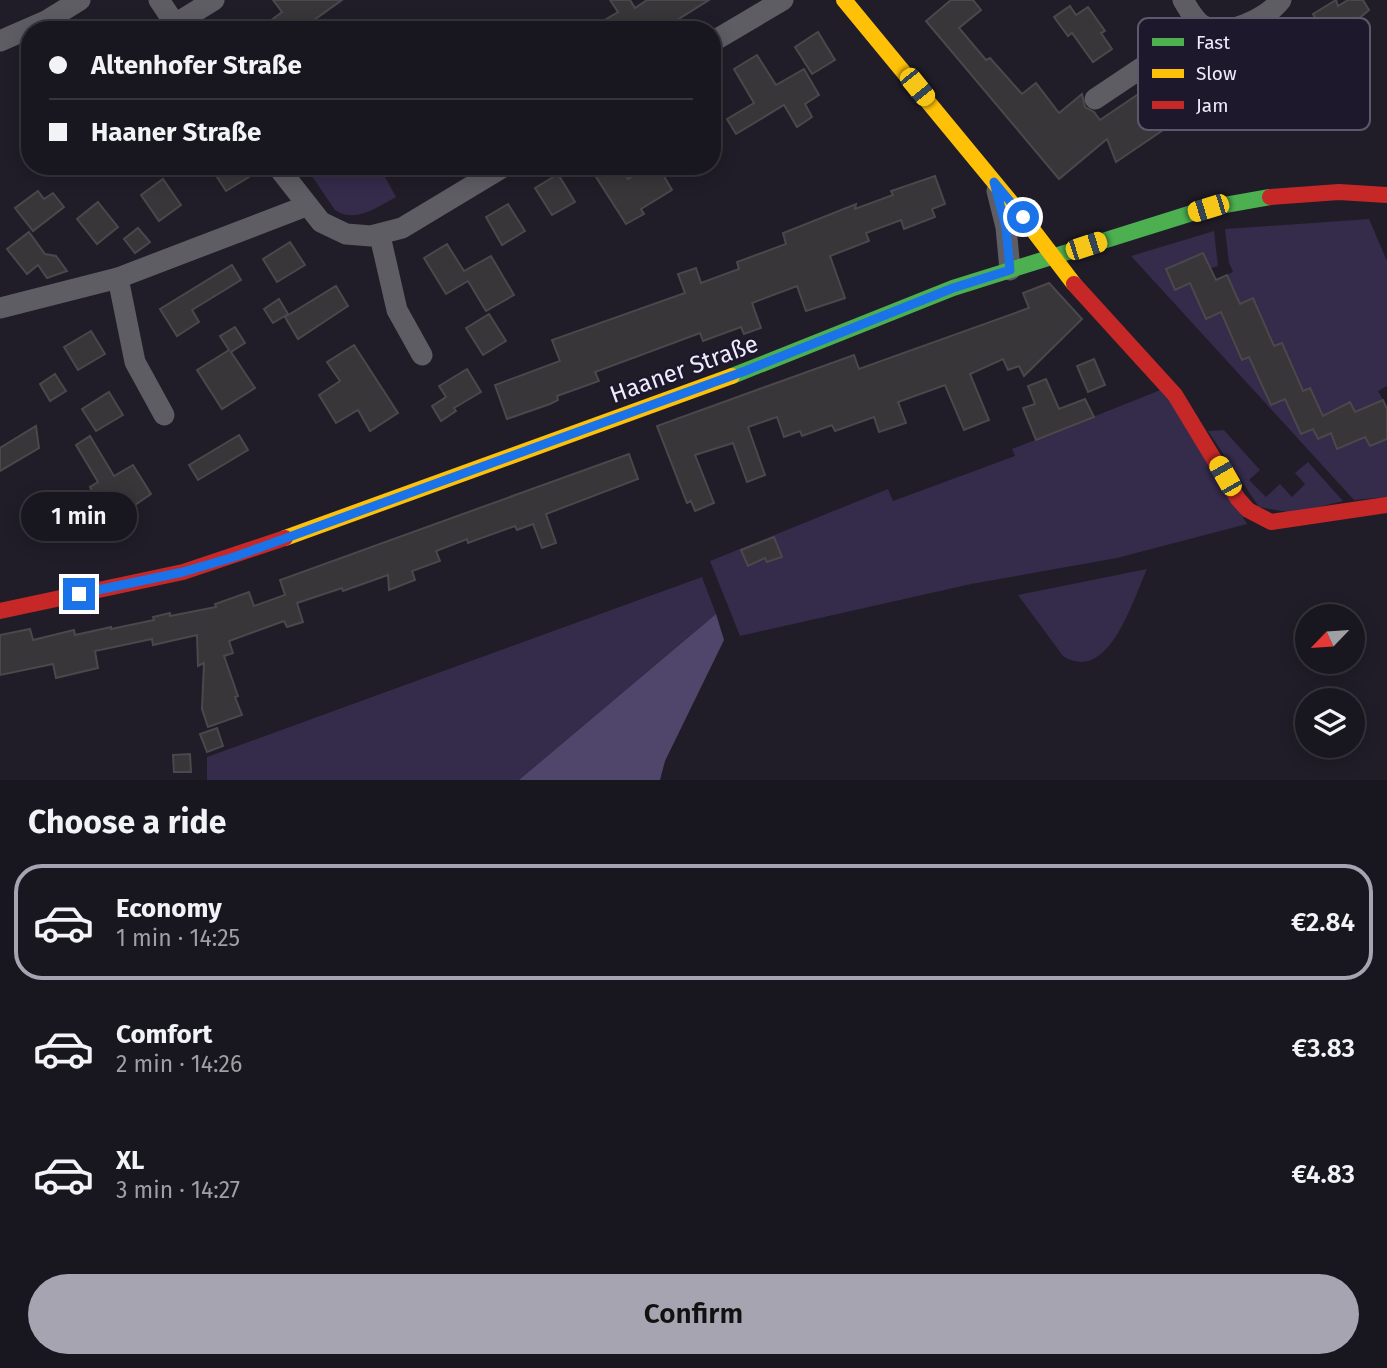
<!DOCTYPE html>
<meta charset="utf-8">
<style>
:root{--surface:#18161e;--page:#211f27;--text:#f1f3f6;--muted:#9f9fa4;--line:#36353c;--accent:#a7a4b2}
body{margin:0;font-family:"Fira Sans",sans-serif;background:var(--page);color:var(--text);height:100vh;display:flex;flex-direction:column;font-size:26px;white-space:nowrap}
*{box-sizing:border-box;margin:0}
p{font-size:23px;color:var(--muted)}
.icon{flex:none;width:38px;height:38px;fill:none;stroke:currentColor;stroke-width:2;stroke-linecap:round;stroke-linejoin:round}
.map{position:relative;height:780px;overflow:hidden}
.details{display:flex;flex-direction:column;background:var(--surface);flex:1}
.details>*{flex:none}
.guide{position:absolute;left:21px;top:21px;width:700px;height:154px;border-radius:28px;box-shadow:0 4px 18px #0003,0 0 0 2px var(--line);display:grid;align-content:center;height:154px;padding:0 28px;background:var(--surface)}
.needle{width:46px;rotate:245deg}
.buttons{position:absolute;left:1295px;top:604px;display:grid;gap:14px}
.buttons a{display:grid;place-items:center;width:70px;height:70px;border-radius:50%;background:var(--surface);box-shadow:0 4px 18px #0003,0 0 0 2px var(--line);font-size:35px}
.end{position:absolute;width:32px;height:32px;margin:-16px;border:9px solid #1a73e8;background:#fff;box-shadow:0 0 0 4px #fff}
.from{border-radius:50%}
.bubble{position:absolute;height:49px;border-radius:24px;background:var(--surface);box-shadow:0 4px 18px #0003,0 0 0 2px var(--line);font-size:23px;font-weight:600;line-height:49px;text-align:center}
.car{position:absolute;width:21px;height:42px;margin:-21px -10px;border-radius:9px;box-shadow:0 0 5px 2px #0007;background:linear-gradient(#f5c518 24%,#345 0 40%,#f5c518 0 76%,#345 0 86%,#f5c518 0)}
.guide b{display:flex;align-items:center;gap:24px;height:66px;font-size:26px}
.guide b+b{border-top:2px solid var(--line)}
.guide i{width:18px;height:18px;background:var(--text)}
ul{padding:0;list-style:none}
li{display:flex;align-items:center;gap:21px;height:116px;margin:0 14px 10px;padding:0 14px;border:4px solid transparent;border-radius:28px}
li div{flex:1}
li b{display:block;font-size:26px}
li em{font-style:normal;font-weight:600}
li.selected{border-color:var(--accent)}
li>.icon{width:63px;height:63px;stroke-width:1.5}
h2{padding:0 28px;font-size:32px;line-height:84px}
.action{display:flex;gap:14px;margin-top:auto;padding:14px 28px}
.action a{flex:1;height:80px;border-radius:42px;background:var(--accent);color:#111;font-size:28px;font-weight:600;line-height:80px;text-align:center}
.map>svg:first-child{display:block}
.green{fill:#352b4b}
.forest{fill:#50466b}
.building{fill:#383638;stroke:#4a484a;stroke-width:2}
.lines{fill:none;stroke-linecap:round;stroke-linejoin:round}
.street{stroke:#5f5d64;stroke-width:21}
.fast{stroke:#4caf50;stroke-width:16}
.slow{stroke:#ffc107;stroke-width:16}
.jam{stroke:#c62828;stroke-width:16}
.route{stroke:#1a73e8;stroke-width:9}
.labels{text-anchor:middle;stroke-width:5;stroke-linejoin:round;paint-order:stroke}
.street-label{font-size:24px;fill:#f0ecfc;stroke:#1e182d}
.key{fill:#1e182d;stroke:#5d586b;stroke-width:2}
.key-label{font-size:19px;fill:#f0ecfc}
</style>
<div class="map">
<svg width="1387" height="780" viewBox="0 0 1387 780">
<rect width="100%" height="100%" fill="#201d28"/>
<g class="green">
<path d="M 305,166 L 379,166 L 396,197 C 377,207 355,224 335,210 Z"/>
<path d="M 1369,219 L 1387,261 L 1387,386 L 1378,391 L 1383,400 L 1355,412 L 1350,403 L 1323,416 L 1310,388 L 1303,391 L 1282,343 L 1274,346 L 1253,298 L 1240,304 L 1227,275 L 1233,272 L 1229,263 L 1225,229 Z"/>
<path d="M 1214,231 L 1218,266 L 1211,268 L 1203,253 L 1167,269 L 1175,289 L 1193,282 L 1193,291 L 1206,318 L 1221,312 L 1242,360 L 1249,357 L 1270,405 L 1285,399 L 1313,429 L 1330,433 L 1338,449 L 1365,437 L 1370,446 L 1387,439 L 1387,497 L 1354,500 L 1131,256 Z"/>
<path d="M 1163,389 L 1247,524 L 1117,558 L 971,584 L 740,636 L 710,561 L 888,489 L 893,501 L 1015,456 L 1012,449 Z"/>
<path d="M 1224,430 L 1260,470 L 1249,480 L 1266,497 L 1280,484 L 1292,497 L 1305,484 L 1295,473 L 1308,462 L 1343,501 L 1293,513 L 1259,507 L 1208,431 Z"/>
<path d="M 1147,569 C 1133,599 1109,685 1063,656 L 1018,595 Z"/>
<path d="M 702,577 L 716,614 L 519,780 L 207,780 L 207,757 Z"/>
</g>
<path class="forest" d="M 716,614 L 724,640 L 665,761 L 660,780 L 519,780 Z"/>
<g class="building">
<path d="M 273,0 L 342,0 L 300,30 L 258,30 L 282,12 Z"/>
<path d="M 610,0 L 630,0 L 635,8 L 647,0 L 709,0 L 661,30 L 588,30 L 618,12 Z"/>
<path d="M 951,0 L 973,0 L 981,10 L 959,28 L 986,60 L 990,58 L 1022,94 L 1036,83 L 1059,113 L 1082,94 L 1085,107 L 1094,112 L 1100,120 L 1186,62 L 1198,79 L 1229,58 L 1265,45 L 1278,81 L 1235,97 L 1231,84 L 1116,162 L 1107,139 L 1059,179 L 926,21 Z"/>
<path d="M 1336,0 L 1338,6 L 1348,0 L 1363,0 L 1369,10 L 1350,26 L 1357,36 L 1334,50 L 1313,14 Z"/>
<path d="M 1070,6 L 1076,15 L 1088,7 L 1105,31 L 1101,33 L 1112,49 L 1093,62 L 1072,33 L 1068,36 L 1054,17 Z"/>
<path d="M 818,32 L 835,60 L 812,74 L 795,47 Z"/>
<path d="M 757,55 L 776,85 L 804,69 L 819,95 L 805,104 L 812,117 L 797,127 L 784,105 L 736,134 L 727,119 L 754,103 L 734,69 Z"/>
<path d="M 210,166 L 242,166 L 249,177 L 226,191 Z"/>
<path d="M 589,166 L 633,166 L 624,172 L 628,179 L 648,166 L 658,166 L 672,190 L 641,209 L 644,214 L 626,224 Z"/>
<path d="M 558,174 L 575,202 L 552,215 L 535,188 Z"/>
<path d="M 935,176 L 945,204 L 932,209 L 935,217 L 904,229 L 901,220 L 866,233 L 869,241 L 830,256 L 845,298 L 806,311 L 797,286 L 752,303 L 761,328 L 744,334 L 741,327 L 703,341 L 700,333 L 595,372 L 599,381 L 557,396 L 558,400 L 550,404 L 507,419 L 495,385 L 560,361 L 552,340 L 685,293 L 678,274 L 696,268 L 701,283 L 739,269 L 737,262 L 786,244 L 783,233 L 856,204 L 855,209 L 893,195 L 891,191 Z"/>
<path d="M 163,179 L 181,205 L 159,221 L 141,195 Z"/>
<path d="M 38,191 L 44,199 L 53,193 L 64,207 L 33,231 L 15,208 Z"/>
<path d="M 98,202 L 118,227 L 97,244 L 77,219 Z"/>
<path d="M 508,204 L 525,231 L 502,245 L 486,217 Z"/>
<path d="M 138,228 L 150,242 L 135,253 L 124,239 Z"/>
<path d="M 29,232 L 45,254 L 56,256 L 67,271 L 47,278 L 38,265 L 27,274 L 7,249 Z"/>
<path d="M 290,242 L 305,265 L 277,282 L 263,259 Z"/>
<path d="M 447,244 L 464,271 L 491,256 L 514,295 L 486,311 L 468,281 L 446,294 L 424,258 Z"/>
<path d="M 1203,253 L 1216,280 L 1227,275 L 1240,304 L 1253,298 L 1274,346 L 1282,343 L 1303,391 L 1310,388 L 1323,416 L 1350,402 L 1355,412 L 1383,400 L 1387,409 L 1387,439 L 1370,446 L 1365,437 L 1337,449 L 1331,433 L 1318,439 L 1313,429 L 1301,434 L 1285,399 L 1271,405 L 1249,357 L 1242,360 L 1221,312 L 1206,319 L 1190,283 L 1175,290 L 1166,269 Z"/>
<path d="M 232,265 L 241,280 L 192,310 L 199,322 L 177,336 L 160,309 Z"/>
<path d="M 1049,283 L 1082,319 L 1024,376 L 1019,366 L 1008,370 L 1003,359 L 970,374 L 989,420 L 964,430 L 945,385 L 898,402 L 906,423 L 879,432 L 874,417 L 835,431 L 832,425 L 802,436 L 800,431 L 784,437 L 777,417 L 748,427 L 765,475 L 747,482 L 733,443 L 695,455 L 714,503 L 695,511 L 691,501 L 687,503 L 657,426 L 854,355 L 859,369 L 1029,308 L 1023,293 Z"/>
<path d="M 336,286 L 348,306 L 298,339 L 285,317 Z"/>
<path d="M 279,299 L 288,314 L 273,323 L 264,309 Z"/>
<path d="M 489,314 L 506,341 L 483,355 L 466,328 Z"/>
<path d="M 235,327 L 245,343 L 231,352 L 255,388 L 222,409 L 197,370 L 229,350 L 220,336 Z"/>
<path d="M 91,331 L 105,354 L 78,370 L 64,347 Z"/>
<path d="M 354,345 L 398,413 L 370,431 L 358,410 L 336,423 L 319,395 L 340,381 L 327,362 Z"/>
<path d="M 1094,359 L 1105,385 L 1088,392 L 1077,366 Z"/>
<path d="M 467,369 L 481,392 L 454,408 L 456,411 L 441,421 L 432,406 L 446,397 L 439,386 Z"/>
<path d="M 55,374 L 66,391 L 50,401 L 40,384 Z"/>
<path d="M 1046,379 L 1059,409 L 1085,399 L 1094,417 L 1036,440 L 1023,408 L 1035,404 L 1028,386 Z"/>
<path d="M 109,392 L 123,415 L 96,431 L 82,409 Z"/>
<path d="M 36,426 L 39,448 L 0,471 L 0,448 Z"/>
<path d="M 239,435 L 248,450 L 198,480 L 189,465 Z"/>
<path d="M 90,436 L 114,476 L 133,465 L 151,494 L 119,516 L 103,515 L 90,487 L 98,482 L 76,445 Z"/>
<path d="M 629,454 L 638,479 L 546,514 L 556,543 L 542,548 L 533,524 L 517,530 L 515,526 L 468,543 L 467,539 L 436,551 L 440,561 L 412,571 L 415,580 L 389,590 L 388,575 L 343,591 L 342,588 L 297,603 L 303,622 L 287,627 L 284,621 L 229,641 L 233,653 L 224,656 L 238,696 L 235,697 L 242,715 L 208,727 L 202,709 L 204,663 L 198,666 L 197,635 L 153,645 L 152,639 L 95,651 L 98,668 L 56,678 L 53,664 L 0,675 L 0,635 L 30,629 L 33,640 L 74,630 L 75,635 L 111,627 L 111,629 L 154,620 L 153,617 L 170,613 L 170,616 L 216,607 L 215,604 L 249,592 L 254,606 L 285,595 L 280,580 Z"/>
<path d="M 774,537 L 782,557 L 767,562 L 765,558 L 748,566 L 741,550 Z"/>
<path d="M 217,728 L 223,746 L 207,752 L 200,734 Z"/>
<path d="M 190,754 L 191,772 L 174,772 L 173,755 Z"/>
</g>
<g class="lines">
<g class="street">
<path d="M 159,0 L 179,30"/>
<path d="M 1183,0 C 1188,8 1195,22 1204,26 C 1226,38 1267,18 1281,0"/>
<path d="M 175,24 L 214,0"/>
<path d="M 0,41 L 46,21 L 80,0"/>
<path d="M 712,42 L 783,0"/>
<path d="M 1095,99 L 1204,26"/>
<path d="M 277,166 L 321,222 L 346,234 L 371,236 L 402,228 L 505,166"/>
<path d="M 997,191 L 1006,227 L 1010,270"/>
<path d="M 380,236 L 397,310 L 422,355"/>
<path d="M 118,278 L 135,362 L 164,415"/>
<path d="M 0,308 L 118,278 L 306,206"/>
</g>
<path class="fast" d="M 732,376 L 953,288 L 1208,208 L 1270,197"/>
<g class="slow">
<path d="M 844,0 L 1023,217 L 1074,284"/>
<path d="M 285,538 L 732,376"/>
</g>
<g class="jam">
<path d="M 1270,197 L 1339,192 L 1387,195"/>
<path d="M 1074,284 L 1175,395 L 1238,499 L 1248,510 L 1271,522 L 1387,505"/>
<path d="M 0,611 L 183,572 L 285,538"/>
</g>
</g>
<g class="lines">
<path class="route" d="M 79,594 L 183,572 L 234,557 L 745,371 L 953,288 L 1010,270 L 1006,227 L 994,182 L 1023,217"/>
</g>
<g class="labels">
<g class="street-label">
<text transform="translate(684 369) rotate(-20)" y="8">Haaner Straße</text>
</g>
</g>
<rect x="1138" y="18" width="232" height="112" rx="10" class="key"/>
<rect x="1152" y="38" width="32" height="8" fill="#4caf50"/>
<rect x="1152" y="69" width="32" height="9" fill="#ffc107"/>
<rect x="1152" y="101" width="32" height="8" fill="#c62828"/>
<g class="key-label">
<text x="1196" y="49">Fast</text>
<text x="1196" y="80">Slow</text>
<text x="1196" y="112">Jam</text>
</g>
</svg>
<div class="buttons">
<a><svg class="needle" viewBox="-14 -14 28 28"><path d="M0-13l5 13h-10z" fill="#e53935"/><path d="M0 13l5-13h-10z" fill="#9f9fa4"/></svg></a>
<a><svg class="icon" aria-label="layers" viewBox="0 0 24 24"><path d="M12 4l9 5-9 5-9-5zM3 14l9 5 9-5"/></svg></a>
</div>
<i class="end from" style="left:1023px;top:217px"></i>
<i class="end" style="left:79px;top:594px"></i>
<div class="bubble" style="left:21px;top:492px;width:116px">1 min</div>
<i class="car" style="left:917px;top:87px;rotate:141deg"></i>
<i class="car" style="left:1208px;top:208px;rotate:253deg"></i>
<i class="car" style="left:1086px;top:246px;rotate:72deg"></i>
<i class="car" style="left:1225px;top:476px;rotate:330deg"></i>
<div class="guide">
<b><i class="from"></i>Altenhofer Straße</b>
<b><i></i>Haaner Straße</b>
</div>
</div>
<section class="details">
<h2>Choose a ride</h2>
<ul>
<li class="selected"><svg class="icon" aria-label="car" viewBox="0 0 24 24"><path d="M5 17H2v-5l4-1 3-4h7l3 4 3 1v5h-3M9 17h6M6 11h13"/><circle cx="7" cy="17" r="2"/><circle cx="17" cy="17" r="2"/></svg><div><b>Economy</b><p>1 min · 14:25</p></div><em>€2.84</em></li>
<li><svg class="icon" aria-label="car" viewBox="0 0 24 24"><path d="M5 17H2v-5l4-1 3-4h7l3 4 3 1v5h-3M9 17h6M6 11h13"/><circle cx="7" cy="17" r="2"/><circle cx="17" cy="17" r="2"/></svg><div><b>Comfort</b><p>2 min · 14:26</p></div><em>€3.83</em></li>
<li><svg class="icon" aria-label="car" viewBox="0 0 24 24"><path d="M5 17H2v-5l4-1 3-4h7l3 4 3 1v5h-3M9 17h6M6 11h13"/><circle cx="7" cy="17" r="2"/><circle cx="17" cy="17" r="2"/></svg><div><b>XL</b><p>3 min · 14:27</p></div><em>€4.83</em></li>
</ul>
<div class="action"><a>Confirm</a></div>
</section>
